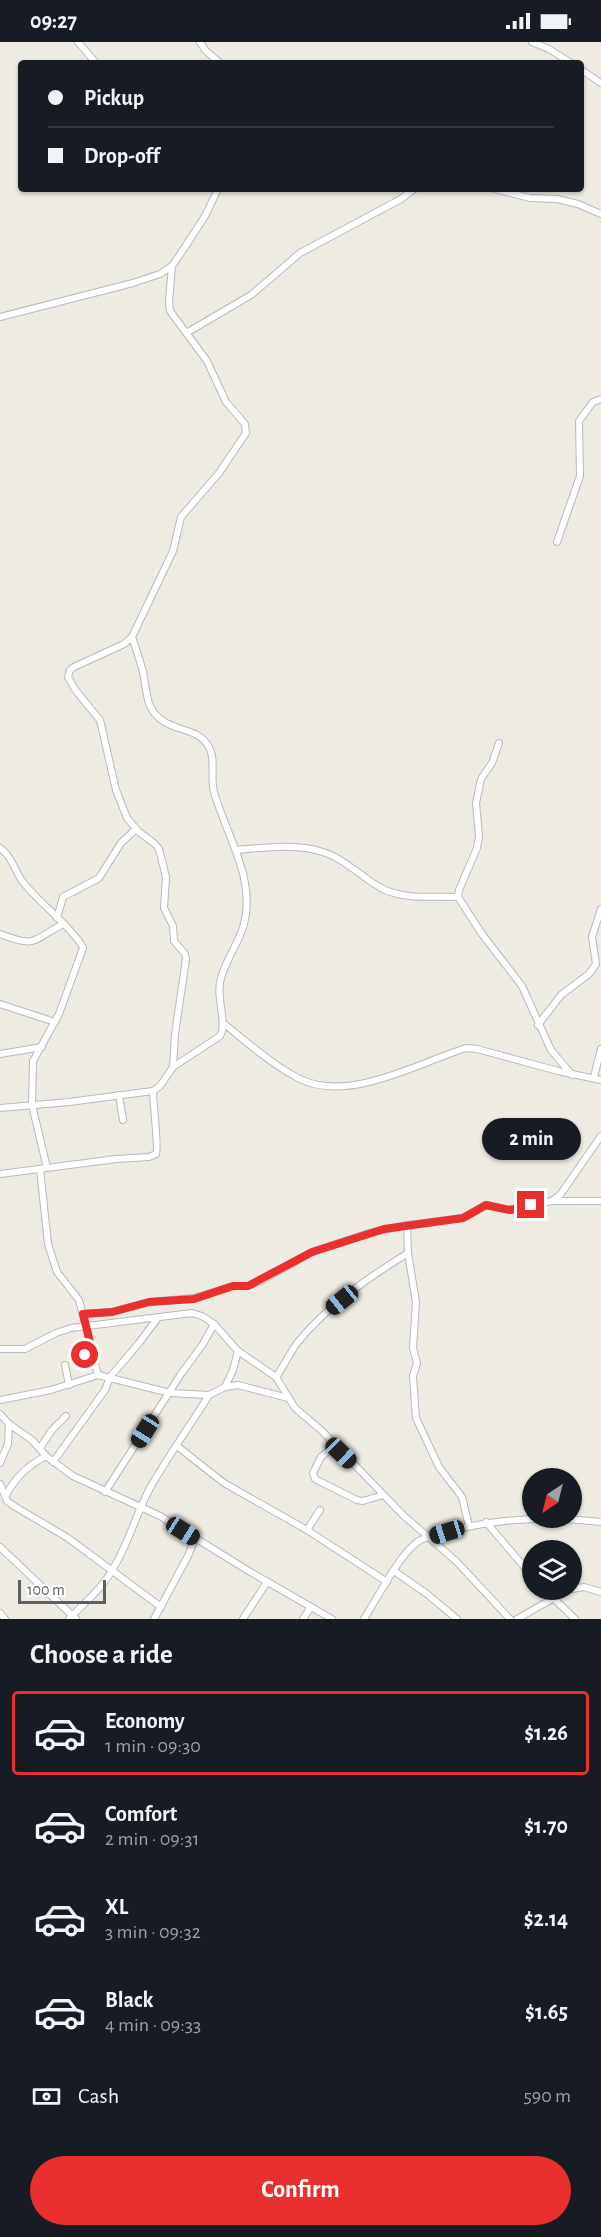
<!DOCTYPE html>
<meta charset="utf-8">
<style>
:root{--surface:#171b24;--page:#20242c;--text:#f1f3f6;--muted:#9ea1a6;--line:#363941;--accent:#e9302e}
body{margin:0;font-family:"Alegreya Sans",sans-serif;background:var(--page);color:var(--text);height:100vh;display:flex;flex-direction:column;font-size:22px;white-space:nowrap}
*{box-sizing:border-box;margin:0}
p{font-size:20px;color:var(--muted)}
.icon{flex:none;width:33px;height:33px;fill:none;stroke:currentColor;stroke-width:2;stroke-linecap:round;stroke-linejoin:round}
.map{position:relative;height:1577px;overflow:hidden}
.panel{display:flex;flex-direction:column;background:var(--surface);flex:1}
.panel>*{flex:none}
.hud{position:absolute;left:18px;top:18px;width:566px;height:132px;border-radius:6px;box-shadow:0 2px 4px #0004;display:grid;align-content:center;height:132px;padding:0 30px;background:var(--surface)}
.needle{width:39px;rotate:215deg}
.tools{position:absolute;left:522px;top:1426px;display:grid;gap:12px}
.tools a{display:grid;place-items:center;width:60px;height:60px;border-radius:50%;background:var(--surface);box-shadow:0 2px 4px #0004;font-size:30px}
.scale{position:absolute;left:18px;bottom:15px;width:88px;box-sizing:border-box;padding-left:6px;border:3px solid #5b6064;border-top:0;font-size:16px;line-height:21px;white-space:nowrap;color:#5b6064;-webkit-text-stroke:4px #fff;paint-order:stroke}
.end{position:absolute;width:27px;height:27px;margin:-14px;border:8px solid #e9302e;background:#fff;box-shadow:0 0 0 3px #fff}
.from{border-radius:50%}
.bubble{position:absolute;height:42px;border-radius:21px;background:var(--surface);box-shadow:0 2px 4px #0004;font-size:20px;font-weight:700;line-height:42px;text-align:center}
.car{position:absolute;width:18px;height:36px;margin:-18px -9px;border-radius:8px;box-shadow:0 0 4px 2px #0007;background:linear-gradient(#222 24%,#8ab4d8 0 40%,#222 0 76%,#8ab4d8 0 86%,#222 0)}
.hud b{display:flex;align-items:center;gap:21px;height:57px;font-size:22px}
.hud b+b{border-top:2px solid var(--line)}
.hud i{width:15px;height:15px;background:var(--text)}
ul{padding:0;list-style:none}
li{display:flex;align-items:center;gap:18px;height:84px;margin:0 12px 9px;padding:0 18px;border:3px solid transparent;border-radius:6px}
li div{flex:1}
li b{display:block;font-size:22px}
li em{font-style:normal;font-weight:700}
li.selected{border-color:var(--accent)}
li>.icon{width:54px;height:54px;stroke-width:1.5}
h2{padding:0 30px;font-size:27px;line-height:72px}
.pay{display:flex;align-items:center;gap:15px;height:66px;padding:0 30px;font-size:22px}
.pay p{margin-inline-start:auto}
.action{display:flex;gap:12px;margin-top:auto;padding:12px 30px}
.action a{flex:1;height:69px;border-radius:36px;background:var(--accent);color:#fff;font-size:24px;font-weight:700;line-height:69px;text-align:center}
.status{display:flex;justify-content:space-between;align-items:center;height:42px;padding:0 30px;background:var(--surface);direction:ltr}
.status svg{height:16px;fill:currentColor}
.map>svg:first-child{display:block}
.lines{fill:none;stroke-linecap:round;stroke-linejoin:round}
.minor-casing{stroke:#b6b9bd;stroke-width:8}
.minor{stroke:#fff;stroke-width:6}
.route{stroke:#e9302e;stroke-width:8}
</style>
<div class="status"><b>09:27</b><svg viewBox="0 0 49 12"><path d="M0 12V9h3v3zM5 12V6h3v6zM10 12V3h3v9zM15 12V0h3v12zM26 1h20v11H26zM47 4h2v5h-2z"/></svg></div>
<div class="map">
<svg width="601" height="1577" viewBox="0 0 601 1577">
<rect width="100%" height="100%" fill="#eeebe3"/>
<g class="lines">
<defs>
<g id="minor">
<path d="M 78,0 L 96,21"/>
<path d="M 200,0 L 206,9 L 220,21"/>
<path d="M 532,0 L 549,7 L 571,21"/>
<path d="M 580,27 L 601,41"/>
<path d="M 495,147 L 530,156 L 557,157 L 578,162 L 601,172"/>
<path d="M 172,224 L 169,259 L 170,269 L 207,319 L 226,360 L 245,382 L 246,391 L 219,431 L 181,475 L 173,509 L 132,595 L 124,602 L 74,625 L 70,628 L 68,635 L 76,649 L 100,678 L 116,748 L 127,776 L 139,790 L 155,802 L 159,807 L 166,835 L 164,866 L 173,884 L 174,899 L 185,912 L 186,917 L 175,992 L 173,1025"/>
<path d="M 0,275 L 133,241 L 160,232 L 172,224 L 185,205 L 205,174 L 218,147"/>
<path d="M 188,290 L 251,253 L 300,211 L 401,157 L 414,147"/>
<path d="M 557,500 L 580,434 L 579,379 L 593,360 L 601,357"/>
<path d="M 499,701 L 492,721 L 481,737 L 476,761 L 479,794 L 477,806 L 459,848 L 458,855 L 482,892 L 522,944 L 551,1008 L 572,1033"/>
<path d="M 0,806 C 13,815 14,829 23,840 C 37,859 75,888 83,906 L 59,972 L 33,1019 L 32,1063 L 47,1126"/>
<path d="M 236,808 C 264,806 295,801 323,810 C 345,817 361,835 381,846 C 403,858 434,854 458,855"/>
<path d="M 57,876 L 63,855 L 99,836 L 121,801 L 136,787"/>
<path d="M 0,892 C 37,906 31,899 63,882"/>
<path d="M 0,962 L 55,980"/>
<path d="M 223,981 C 247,1000 272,1023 300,1037 C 349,1061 418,1021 466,1006 L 477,1007 L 558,1029 L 601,1038"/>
<path d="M 538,983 L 561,953 L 589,932 L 596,922 L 592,895 L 601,867"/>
<path d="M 0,1012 L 42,1005"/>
<path d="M 594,1035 L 601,1007"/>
<path d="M 119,1053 L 123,1078"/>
<path d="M 0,1066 L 69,1060 L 153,1049"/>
<path d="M 40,1127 L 48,1202 L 57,1230 L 79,1258 L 98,1333"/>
<path d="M 0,1132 L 116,1117 L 149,1115 L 156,1112 C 159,1106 153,1062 153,1049 L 160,1044 L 173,1025 L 220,994 C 228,981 215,954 221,936 C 226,917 239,901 244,882 C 256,836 226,793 214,750 C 210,736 216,717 209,705 C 198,685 174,690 159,676 C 145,664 147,647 143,630 C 140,618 136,607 132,595"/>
<path d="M 553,1159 L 601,1159"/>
<path d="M 407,1183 L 408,1211 L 416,1260 L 413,1306 L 417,1321 L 413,1334 L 416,1376 L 439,1425 L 462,1455 L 469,1484"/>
<path d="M 83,1272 L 112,1270 L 149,1260 L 194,1256 L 233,1244 L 248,1244 L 261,1239 L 312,1210 L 369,1191 L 407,1183 L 463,1176 L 486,1163 L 510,1168 L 552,1159 L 560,1153 L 601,1094"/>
<path d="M 0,1307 L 25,1307 L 56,1291 L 71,1286 L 192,1271 L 202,1274 L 214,1282 L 238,1309 L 276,1335 L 295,1366 L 322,1389 L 404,1474 L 456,1519 L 510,1577"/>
<path d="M 72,1312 L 93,1312"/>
<path d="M 65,1323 L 69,1343"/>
<path d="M 276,1335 C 284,1324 290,1310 298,1300 C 327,1264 369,1235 408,1211"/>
<path d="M 225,1345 L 233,1328 L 238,1309"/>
<path d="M 0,1358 L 51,1348 L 98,1333 L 170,1351 L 209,1353 L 225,1345 L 238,1343 L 288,1356"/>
<path d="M 0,1372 L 9,1382 L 32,1398 L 46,1414 L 73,1434 L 160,1474 L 247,1528 L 332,1577"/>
<path d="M 177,1404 L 224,1441 L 307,1488 L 387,1540"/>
<path d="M 334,1404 L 321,1415 L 313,1431 L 315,1437 L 357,1458 L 363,1459 L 383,1453"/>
<path d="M 40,1406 L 52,1388 L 66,1374"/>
<path d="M 53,1420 L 105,1348 L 110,1335 L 139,1301 L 157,1277"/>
<path d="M 0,1421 L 8,1402 L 9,1382"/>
<path d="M 0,1442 L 7,1459 L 14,1464 L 68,1496 L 161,1565"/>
<path d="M 105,1450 L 181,1332 L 203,1302 L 214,1282"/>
<path d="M 6,1453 C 16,1435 27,1424 46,1414"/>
<path d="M 486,1480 L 532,1534"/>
<path d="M 307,1488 L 320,1468"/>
<path d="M 0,1505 L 76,1577"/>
<path d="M 394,1529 L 427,1552 L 457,1577"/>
<path d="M 572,1547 L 584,1545 L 601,1550"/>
<path d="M 545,1548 L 575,1577"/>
<path d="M 0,1571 L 5,1577"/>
<path d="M 69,1577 C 85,1560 103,1546 114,1525 C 129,1500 136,1472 150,1446 C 168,1414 190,1384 209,1353"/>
<path d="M 154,1577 L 188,1514 L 195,1496"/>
<path d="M 243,1577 L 267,1540"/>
<path d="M 303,1577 L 311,1565"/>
<path d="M 364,1577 C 376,1558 399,1514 416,1501 C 425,1494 439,1492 450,1489 C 500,1476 550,1474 601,1480"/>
<path d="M 517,1577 L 568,1548"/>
</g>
</defs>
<use href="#minor" class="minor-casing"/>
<use href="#minor" class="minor"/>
</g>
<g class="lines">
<path class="route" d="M 85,1313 L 93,1312 L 83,1272 L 112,1270 L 149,1260 L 194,1257 L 233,1244 L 248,1244 L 312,1210 L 384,1187 L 463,1176 L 486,1163 L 510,1168 L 531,1163"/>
</g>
</svg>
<div class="tools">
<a><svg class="needle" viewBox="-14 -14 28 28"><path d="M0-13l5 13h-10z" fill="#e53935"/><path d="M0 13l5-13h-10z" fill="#9ea1a6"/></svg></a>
<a><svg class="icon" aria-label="layers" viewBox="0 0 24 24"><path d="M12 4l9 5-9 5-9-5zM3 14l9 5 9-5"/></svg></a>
</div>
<div class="scale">100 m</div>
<i class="end from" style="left:85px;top:1313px"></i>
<i class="end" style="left:531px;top:1163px"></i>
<div class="bubble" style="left:482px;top:1076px;width:99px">2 min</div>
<i class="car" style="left:342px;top:1258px;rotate:231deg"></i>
<i class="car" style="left:145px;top:1389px;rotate:212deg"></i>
<i class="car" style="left:341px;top:1411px;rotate:134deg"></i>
<i class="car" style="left:183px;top:1489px;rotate:122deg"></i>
<i class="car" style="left:447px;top:1490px;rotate:253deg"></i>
<div class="hud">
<b><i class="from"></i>Pickup</b>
<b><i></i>Drop-off</b>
</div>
</div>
<section class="panel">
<h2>Choose a ride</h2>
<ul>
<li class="selected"><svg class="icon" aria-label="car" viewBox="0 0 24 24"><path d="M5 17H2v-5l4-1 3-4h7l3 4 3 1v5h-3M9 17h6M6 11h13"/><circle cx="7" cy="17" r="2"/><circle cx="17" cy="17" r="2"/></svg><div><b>Economy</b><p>1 min · 09:30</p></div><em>$1.26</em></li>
<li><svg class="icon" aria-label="car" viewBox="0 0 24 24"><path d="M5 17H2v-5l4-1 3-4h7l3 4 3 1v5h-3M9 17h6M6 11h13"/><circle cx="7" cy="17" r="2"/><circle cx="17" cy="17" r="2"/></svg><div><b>Comfort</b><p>2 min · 09:31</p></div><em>$1.70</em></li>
<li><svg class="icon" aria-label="car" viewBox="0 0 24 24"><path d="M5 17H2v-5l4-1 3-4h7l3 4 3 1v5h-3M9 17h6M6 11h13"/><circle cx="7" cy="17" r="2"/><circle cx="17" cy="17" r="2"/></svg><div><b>XL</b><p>3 min · 09:32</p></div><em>$2.14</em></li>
<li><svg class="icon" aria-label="car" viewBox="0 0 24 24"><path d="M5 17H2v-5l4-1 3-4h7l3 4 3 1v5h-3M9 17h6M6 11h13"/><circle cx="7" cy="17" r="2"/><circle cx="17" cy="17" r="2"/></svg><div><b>Black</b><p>4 min · 09:33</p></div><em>$1.65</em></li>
</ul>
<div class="pay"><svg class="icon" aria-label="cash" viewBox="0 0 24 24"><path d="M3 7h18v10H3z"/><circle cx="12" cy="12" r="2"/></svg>Cash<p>590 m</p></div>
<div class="action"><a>Confirm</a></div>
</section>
